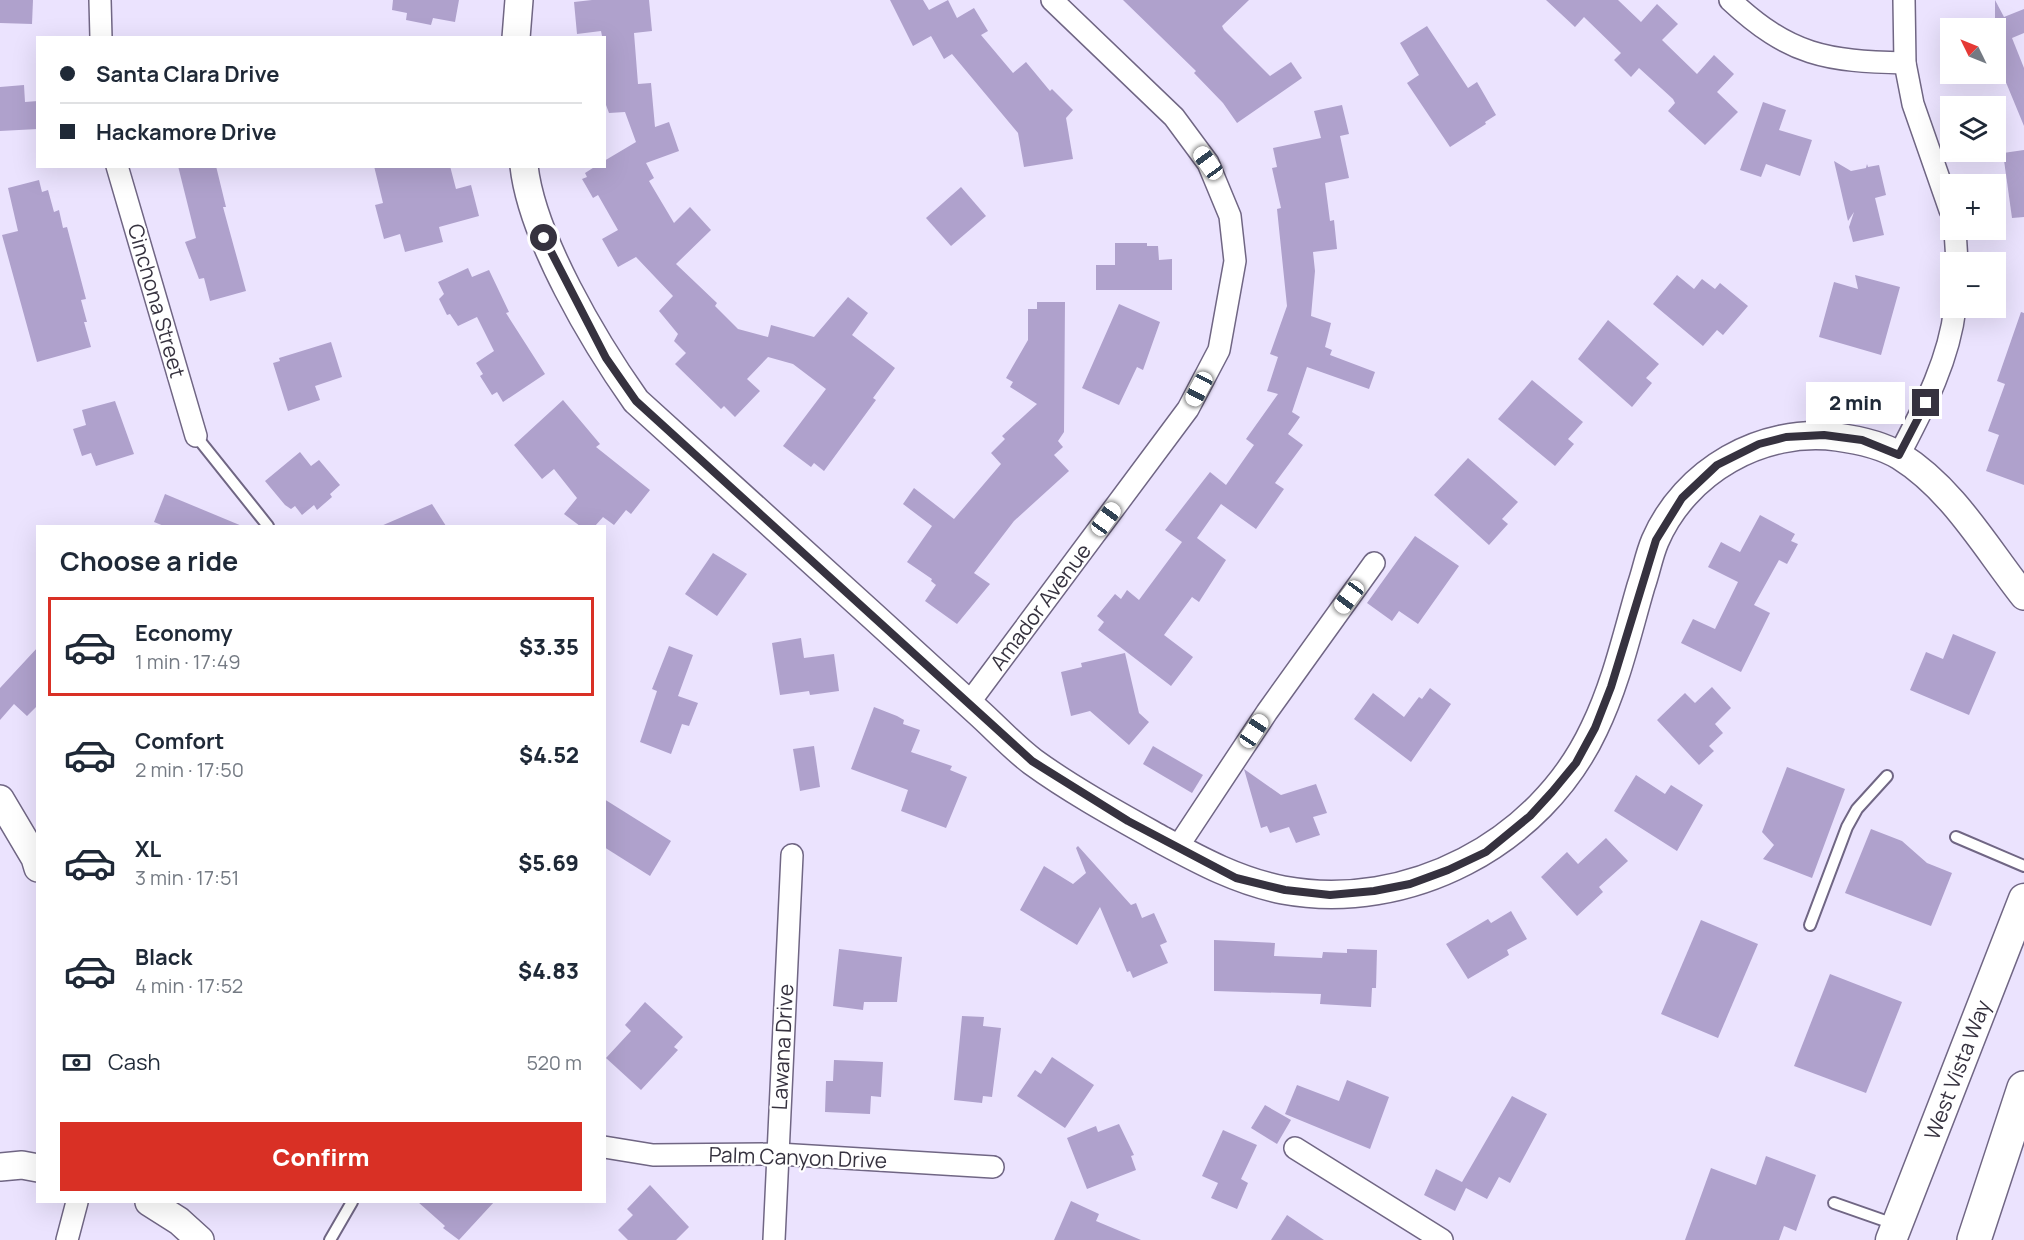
<!DOCTYPE html>
<meta charset="utf-8">
<style>
:root{--surface:#fff;--page:#f2f2f3;--text:#1f2937;--muted:#747a83;--line:#e0e1e3;--accent:#d93025}
body{margin:0;font-family:Manrope,sans-serif;background:var(--page);color:var(--text);height:100vh;display:flex;flex-direction:column;font-size:22px;white-space:nowrap}
*{box-sizing:border-box;margin:0}
p{font-size:20px;color:var(--muted)}
.icon{flex:none;width:33px;height:33px;fill:none;stroke:currentColor;stroke-width:2;stroke-linecap:round;stroke-linejoin:round}
.map{position:relative;flex:1;overflow:hidden}
.drawer{position:absolute;left:36px;top:525px;width:570px;height:678px;display:flex;flex-direction:column;background:var(--surface);border-radius:0px;box-shadow:0 6px 24px #0002}
.drawer>*{flex:none}
.top-card{position:absolute;left:36px;top:36px;width:570px;height:132px;border-radius:0px;box-shadow:0 6px 24px #0002;display:grid;align-content:center;height:132px;padding:0 24px;background:var(--surface)}
.needle{width:39px;rotate:313deg}
.fabs{position:absolute;left:1940px;top:18px;display:grid;gap:12px}
.fabs a{display:grid;place-items:center;width:66px;height:66px;border-radius:0px;background:var(--surface);box-shadow:0 6px 24px #0002;font-size:30px}
.end{position:absolute;width:27px;height:27px;margin:-14px;border:8px solid #36323f;background:#fff;box-shadow:0 0 0 3px #fff}
.from{border-radius:50%}
.bubble{position:absolute;height:42px;border-radius:0px;background:var(--surface);box-shadow:0 6px 24px #0002;font-size:20px;font-weight:800;line-height:42px;text-align:center}
.car{position:absolute;width:18px;height:36px;margin:-18px -9px;border-radius:8px;box-shadow:0 0 4px 2px #0007;background:linear-gradient(#fff 24%,#345 0 40%,#fff 0 76%,#345 0 86%,#fff 0)}
.top-card b{display:flex;align-items:center;gap:21px;height:57px;font-size:22px}
.top-card b+b{border-top:2px solid var(--line)}
.top-card i{width:15px;height:15px;background:var(--text)}
ul{padding:0;list-style:none}
li{display:flex;align-items:center;gap:18px;height:99px;margin:0 12px 9px;padding:0 12px;border:3px solid transparent;border-radius:0px}
li div{flex:1}
li b{display:block;font-size:22px}
li em{font-style:normal;font-weight:800}
li.current{border-color:var(--accent)}
li>.icon{width:54px;height:54px;stroke-width:1.5}
h2{padding:0 24px;font-size:27px;line-height:72px}
.pay{display:flex;align-items:center;gap:15px;height:66px;padding:0 24px;font-size:22px}
.pay p{margin-inline-start:auto}
.primary-button{display:flex;gap:12px;margin-top:auto;padding:12px 24px}
.primary-button a{flex:1;height:69px;border-radius:0px;background:var(--accent);color:#fff;font-size:24px;font-weight:800;line-height:69px;text-align:center}
.map>svg:first-child{display:block}
.building{fill:#afa1cc}
.lines{fill:none;stroke-linecap:round;stroke-linejoin:round}
.service-casing{stroke:#706684;stroke-width:14}
.minor-casing{stroke:#706684;stroke-width:24}
.tertiary-casing{stroke:#706684;stroke-width:30}
.secondary-casing{stroke:#706684;stroke-width:33}
.motorway-casing{stroke:#706684;stroke-width:36}
.service{stroke:#fff;stroke-width:10}
.minor{stroke:#fff;stroke-width:21}
.tertiary{stroke:#fff;stroke-width:27}
.secondary{stroke:#fff;stroke-width:30}
.motorway{stroke:#fff;stroke-width:33}
.route{stroke:#36323f;stroke-width:8}
.labels{text-anchor:middle;stroke-width:4.5;stroke-linejoin:round;paint-order:stroke}
.street-label{font-size:21px;fill:#36323f;stroke:#fff}
</style>
<div class="map">
<svg width="2024" height="1240" viewBox="0 0 2024 1240">
<rect width="100%" height="100%" fill="#ebe3fe"/>
<g class="building">
<path d="M 0,0 L 33,0 L 32,24 L 0,23 Z"/>
<path d="M 393,0 L 459,0 L 455,22 L 433,18 L 431,25 L 406,20 L 407,13 L 392,10 Z"/>
<path d="M 592,0 L 649,0 L 652,31 L 634,33 L 638,84 L 651,83 L 655,127 L 669,122 L 679,151 L 646,163 L 654,178 L 649,181 L 674,223 L 690,207 L 711,230 L 676,264 L 717,303 L 715,306 L 738,329 L 768,337 L 771,325 L 814,337 L 848,297 L 868,313 L 852,335 L 895,368 L 873,398 L 876,400 L 824,471 L 814,463 L 811,467 L 783,446 L 826,389 L 793,364 L 768,357 L 747,379 L 760,391 L 735,417 L 724,406 L 721,409 L 675,364 L 686,353 L 674,341 L 678,334 L 659,311 L 673,296 L 636,257 L 618,267 L 602,239 L 618,230 L 598,195 L 593,198 L 582,179 L 587,177 L 585,173 L 596,166 L 604,166 L 604,161 L 636,142 L 625,112 L 609,113 L 606,105 L 604,36 L 602,36 L 601,31 L 577,34 L 574,2 Z"/>
<path d="M 890,0 L 923,0 L 929,10 L 948,0 L 957,18 L 974,8 L 988,31 L 981,35 L 1013,73 L 1026,62 L 1050,91 L 1052,89 L 1073,110 L 1066,118 L 1073,159 L 1024,167 L 1018,133 L 952,54 L 944,59 L 931,36 L 913,46 Z"/>
<path d="M 1123,0 L 1249,0 L 1222,26 L 1224,30 L 1270,76 L 1291,62 L 1302,78 L 1237,123 L 1223,103 L 1194,73 L 1196,71 Z"/>
<path d="M 1546,0 L 1618,0 L 1641,22 L 1657,4 L 1678,24 L 1662,40 L 1697,74 L 1714,55 L 1734,74 L 1717,92 L 1738,112 L 1705,145 L 1668,111 L 1675,103 L 1673,99 L 1639,68 L 1631,77 L 1614,60 L 1621,53 L 1584,17 L 1575,27 Z"/>
<path d="M 1995,0 L 2004,17 L 2024,9 L 2024,33 L 2012,38 L 2024,68 L 2024,126 L 2005,80 L 1995,84 Z"/>
<path d="M 1427,26 L 1468,88 L 1477,82 L 1496,115 L 1485,122 L 1486,124 L 1450,147 L 1407,83 L 1419,75 L 1400,43 Z"/>
<path d="M 24,85 L 25,102 L 38,101 L 38,129 L 0,131 L 0,87 Z"/>
<path d="M 1763,102 L 1786,110 L 1779,130 L 1812,140 L 1800,176 L 1766,164 L 1761,177 L 1740,170 Z"/>
<path d="M 1342,105 L 1349,134 L 1340,136 L 1349,178 L 1325,183 L 1330,221 L 1334,220 L 1337,249 L 1313,252 L 1315,271 L 1311,316 L 1331,323 L 1325,347 L 1332,350 L 1330,355 L 1375,372 L 1369,389 L 1307,367 L 1292,412 L 1300,417 L 1288,434 L 1303,445 L 1275,483 L 1284,489 L 1256,529 L 1221,504 L 1197,538 L 1226,560 L 1199,602 L 1192,597 L 1164,635 L 1193,657 L 1171,686 L 1098,630 L 1104,622 L 1097,616 L 1115,594 L 1121,599 L 1127,590 L 1139,600 L 1182,542 L 1165,530 L 1210,472 L 1226,485 L 1254,445 L 1246,439 L 1278,394 L 1267,391 L 1278,357 L 1270,354 L 1287,306 L 1277,209 L 1281,208 L 1272,168 L 1277,167 L 1273,148 L 1321,138 L 1314,111 Z"/>
<path d="M 2024,150 L 2024,217 L 2012,218 L 2003,153 Z"/>
<path d="M 1834,161 L 1851,171 L 1866,168 L 1867,164 L 1868,167 L 1879,165 L 1886,195 L 1875,198 L 1884,235 L 1853,242 L 1849,227 L 1854,212 L 1848,221 Z"/>
<path d="M 178,166 L 216,166 L 226,207 L 223,207 L 246,291 L 210,301 L 204,278 L 199,279 L 185,242 L 196,238 Z"/>
<path d="M 374,166 L 450,166 L 456,189 L 471,185 L 479,216 L 439,227 L 443,242 L 405,252 L 400,234 L 384,239 L 375,205 L 383,203 Z"/>
<path d="M 39,180 L 42,192 L 48,190 L 54,212 L 59,210 L 63,228 L 67,227 L 86,299 L 81,300 L 87,322 L 84,322 L 91,347 L 37,362 L 2,235 L 18,231 L 8,188 Z"/>
<path d="M 961,187 L 986,216 L 951,246 L 926,218 Z"/>
<path d="M 1115,243 L 1147,243 L 1147,246 L 1158,246 L 1159,260 L 1172,259 L 1172,290 L 1096,290 L 1096,265 L 1115,265 Z"/>
<path d="M 468,268 L 472,277 L 489,270 L 509,312 L 506,313 L 545,374 L 503,402 L 497,392 L 492,395 L 480,376 L 483,374 L 476,363 L 494,351 L 477,317 L 458,326 L 450,314 L 447,315 L 439,299 L 444,294 L 438,282 Z"/>
<path d="M 1677,275 L 1694,289 L 1702,279 L 1715,289 L 1720,283 L 1748,306 L 1723,335 L 1717,330 L 1703,346 L 1653,304 Z"/>
<path d="M 1855,275 L 1900,287 L 1881,355 L 1819,337 L 1834,282 L 1858,289 Z"/>
<path d="M 1037,302 L 1065,302 L 1064,432 L 1058,441 L 1063,447 L 1054,455 L 1069,471 L 1014,521 L 974,573 L 990,584 L 957,624 L 925,601 L 936,585 L 931,581 L 932,579 L 907,562 L 932,526 L 903,504 L 914,488 L 954,519 L 1001,464 L 991,453 L 1005,439 L 1002,436 L 1037,404 L 1010,387 L 1013,382 L 1006,378 L 1028,340 L 1028,309 L 1037,309 Z"/>
<path d="M 1119,304 L 1160,322 L 1143,370 L 1137,367 L 1119,405 L 1082,388 Z"/>
<path d="M 2021,312 L 2024,313 L 2024,485 L 1986,471 L 1999,435 L 1988,431 L 2005,384 L 1997,381 Z"/>
<path d="M 1608,320 L 1659,364 L 1646,378 L 1652,383 L 1632,407 L 1578,359 Z"/>
<path d="M 331,342 L 342,377 L 315,386 L 320,400 L 288,411 L 273,363 L 280,361 L 279,358 Z"/>
<path d="M 1532,380 L 1583,422 L 1568,439 L 1574,444 L 1555,466 L 1498,419 Z"/>
<path d="M 563,400 L 600,444 L 596,447 L 650,490 L 631,514 L 626,510 L 614,525 L 603,517 L 595,526 L 580,526 L 564,514 L 577,498 L 554,469 L 542,479 L 514,445 Z"/>
<path d="M 115,401 L 134,454 L 96,466 L 91,453 L 82,456 L 73,429 L 86,425 L 82,410 Z"/>
<path d="M 300,452 L 311,466 L 319,460 L 340,485 L 330,494 L 332,497 L 317,510 L 314,505 L 302,515 L 295,506 L 291,509 L 285,505 L 265,481 Z"/>
<path d="M 1468,458 L 1518,502 L 1502,519 L 1508,524 L 1489,545 L 1434,495 Z"/>
<path d="M 165,494 L 242,526 L 164,526 L 154,522 Z"/>
<path d="M 432,504 L 446,526 L 381,526 Z"/>
<path d="M 1760,515 L 1795,534 L 1791,541 L 1798,544 L 1787,564 L 1779,560 L 1754,605 L 1770,613 L 1741,672 L 1681,643 L 1693,619 L 1715,629 L 1738,582 L 1708,567 L 1721,542 L 1740,552 Z"/>
<path d="M 1415,536 L 1459,566 L 1418,624 L 1399,611 L 1392,621 L 1367,603 Z"/>
<path d="M 713,553 L 747,574 L 717,616 L 685,594 Z"/>
<path d="M 1953,634 L 1996,652 L 1969,715 L 1910,690 L 1926,652 L 1943,659 Z"/>
<path d="M 801,638 L 804,658 L 834,654 L 839,691 L 810,695 L 809,691 L 780,695 L 772,643 Z"/>
<path d="M 669,646 L 693,655 L 678,696 L 698,703 L 689,726 L 682,724 L 671,754 L 640,742 L 657,691 L 652,689 Z"/>
<path d="M 38,647 L 38,705 L 27,716 L 14,704 L 0,720 L 0,688 Z"/>
<path d="M 1125,653 L 1139,713 L 1149,722 L 1129,745 L 1090,711 L 1071,716 L 1061,672 L 1082,667 L 1081,663 Z"/>
<path d="M 1712,687 L 1731,708 L 1715,724 L 1723,733 L 1709,746 L 1714,751 L 1699,765 L 1657,720 L 1685,693 L 1695,703 Z"/>
<path d="M 1430,688 L 1451,704 L 1411,762 L 1354,719 L 1373,693 L 1404,717 L 1419,697 L 1422,699 Z"/>
<path d="M 874,707 L 897,716 L 904,720 L 903,724 L 920,730 L 911,752 L 952,766 L 950,770 L 967,777 L 946,828 L 901,811 L 908,790 L 851,769 Z"/>
<path d="M 814,746 L 820,787 L 800,791 L 793,749 Z"/>
<path d="M 1153,746 L 1203,775 L 1192,793 L 1143,764 Z"/>
<path d="M 1787,767 L 1845,789 L 1812,878 L 1763,859 L 1774,845 L 1762,832 Z"/>
<path d="M 1244,769 L 1281,795 L 1316,784 L 1327,813 L 1313,817 L 1320,835 L 1296,843 L 1289,827 L 1270,833 L 1267,826 L 1261,828 Z"/>
<path d="M 1636,775 L 1665,794 L 1671,785 L 1703,805 L 1677,851 L 1614,811 Z"/>
<path d="M 604,799 L 671,841 L 650,876 L 604,847 Z"/>
<path d="M 1871,829 L 1902,841 L 1927,863 L 1952,873 L 1931,926 L 1845,893 Z"/>
<path d="M 1606,838 L 1628,861 L 1599,887 L 1603,892 L 1577,916 L 1541,877 L 1567,852 L 1578,864 Z"/>
<path d="M 1078,846 L 1131,905 L 1136,903 L 1142,918 L 1154,913 L 1167,942 L 1160,945 L 1168,963 L 1133,978 L 1130,971 L 1127,972 L 1100,907 L 1077,945 L 1020,910 L 1044,866 L 1073,884 L 1086,873 L 1076,848 Z"/>
<path d="M 1511,911 L 1527,939 L 1507,950 L 1509,955 L 1468,979 L 1446,944 L 1488,919 L 1491,923 Z"/>
<path d="M 1701,920 L 1758,944 L 1718,1038 L 1661,1014 Z"/>
<path d="M 1214,940 L 1275,943 L 1274,956 L 1322,958 L 1323,952 L 1347,953 L 1347,949 L 1377,950 L 1376,988 L 1372,988 L 1371,1007 L 1320,1004 L 1321,994 L 1214,991 Z"/>
<path d="M 839,949 L 902,957 L 897,1002 L 864,1002 L 863,1010 L 833,1006 Z"/>
<path d="M 1830,974 L 1902,1002 L 1866,1093 L 1794,1066 Z"/>
<path d="M 645,1002 L 683,1037 L 674,1047 L 678,1050 L 641,1090 L 606,1058 L 631,1031 L 625,1025 Z"/>
<path d="M 962,1016 L 984,1017 L 983,1026 L 1001,1028 L 992,1097 L 983,1096 L 982,1103 L 954,1100 Z"/>
<path d="M 1052,1057 L 1094,1085 L 1065,1128 L 1017,1096 L 1035,1070 L 1041,1074 Z"/>
<path d="M 834,1060 L 883,1062 L 881,1097 L 871,1096 L 870,1114 L 825,1112 L 826,1081 L 833,1081 Z"/>
<path d="M 1347,1080 L 1389,1097 L 1370,1149 L 1285,1114 L 1297,1085 L 1339,1101 Z"/>
<path d="M 1512,1096 L 1547,1114 L 1510,1183 L 1499,1177 L 1487,1199 L 1466,1188 L 1455,1211 L 1424,1195 L 1436,1169 L 1462,1182 Z"/>
<path d="M 1265,1105 L 1291,1120 L 1277,1144 L 1251,1128 Z"/>
<path d="M 1119,1124 L 1134,1155 L 1131,1156 L 1136,1170 L 1087,1189 L 1067,1138 L 1096,1126 L 1098,1132 Z"/>
<path d="M 1223,1130 L 1257,1145 L 1241,1179 L 1248,1183 L 1237,1209 L 1211,1198 L 1218,1183 L 1202,1176 Z"/>
<path d="M 1766,1156 L 1816,1175 L 1796,1231 L 1784,1226 L 1779,1240 L 1685,1240 L 1711,1168 L 1756,1185 Z"/>
<path d="M 650,1185 L 689,1227 L 676,1240 L 628,1240 L 618,1230 L 633,1215 L 627,1209 Z"/>
<path d="M 1071,1201 L 1099,1214 L 1096,1221 L 1141,1240 L 1054,1240 Z"/>
<path d="M 418,1202 L 494,1202 L 459,1240 L 443,1228 L 445,1226 Z"/>
<path d="M 1287,1215 L 1324,1240 L 1271,1240 Z"/>
</g>
<g class="lines">
<defs>
<g id="service">
<path d="M 196,436 L 268,526"/>
<path d="M 1956,837 L 2024,866"/>
<path d="M 1810,925 L 1847,827 L 1857,809 L 1887,776"/>
<path d="M 1834,1203 L 1894,1224"/>
<path d="M 330,1240 L 352,1202"/>
</g>
<g id="minor">
<path d="M 100,0 L 101,38"/>
<path d="M 1730,0 C 1790,56 1826,61 1905,63"/>
<path d="M 1904,0 L 1905,63 L 1913,104 L 1950,210"/>
<path d="M 117,166 L 196,436"/>
<path d="M 1955,230 L 1957,262"/>
<path d="M 1899,455 C 1923,409 1949,361 1955,308"/>
<path d="M 969,703 L 1188,409 L 1219,350 L 1235,261 L 1230,216 L 1208,163 L 1174,117 L 1052,0"/>
<path d="M 1177,848 L 1267,712 L 1374,563"/>
<path d="M 604,1147 L 653,1155 L 778,1154 L 993,1167"/>
<path d="M 1295,1148 L 1442,1240"/>
<path d="M 67,1240 L 77,1202"/>
<path d="M 774,1240 L 792,855"/>
</g>
<g id="tertiary">
<path d="M 516,38 L 519,0"/>
<path d="M 524,166 C 532,238 595,343 636,401 C 715,473 794,545 873,616 C 908,648 943,680 977,711 C 996,728 1013,747 1033,762 C 1073,791 1119,816 1162,840 C 1201,861 1238,881 1283,890 C 1408,913 1540,844 1594,729 C 1616,684 1627,634 1641,586 C 1646,572 1649,555 1655,541 C 1685,471 1762,427 1837,437 C 1859,440 1882,445 1900,456 C 1953,489 1986,548 2024,596"/>
<path d="M 0,799 L 35,858 L 38,868"/>
<path d="M 0,1167 L 22,1165 L 38,1168"/>
<path d="M 149,1202 L 179,1221 L 200,1240"/>
</g>
<path id="secondary" d="M 1891,1240 L 2024,899"/>
<path id="motorway" d="M 1974,1240 L 2024,1088"/>
</defs>
<use href="#service" class="service-casing"/>
<use href="#minor" class="minor-casing"/>
<use href="#tertiary" class="tertiary-casing"/>
<use href="#secondary" class="secondary-casing"/>
<use href="#motorway" class="motorway-casing"/>
<use href="#service" class="service"/>
<use href="#minor" class="minor"/>
<use href="#tertiary" class="tertiary"/>
<use href="#secondary" class="secondary"/>
<use href="#motorway" class="motorway"/>
</g>
<g class="lines">
<path class="route" d="M 544,238 L 606,358 L 636,401 L 1032,761 L 1128,821 L 1236,878 L 1285,890 L 1330,895 L 1374,891 L 1410,884 L 1448,870 L 1486,852 L 1530,816 L 1552,792 L 1576,763 L 1595,728 L 1611,687 L 1656,540 L 1682,498 L 1717,465 L 1759,444 L 1786,437 L 1824,435 L 1862,440 L 1899,455 L 1926,403"/>
</g>
<g class="labels">
<g class="street-label">
<text transform="translate(156 301) rotate(74)" y="7">Cinchona Street</text>
<text transform="translate(1041 607) rotate(-53)" y="7">Amador Avenue</text>
<text transform="translate(783 1047) rotate(-87)" y="7">Lawana Drive</text>
<text transform="translate(1958 1070) rotate(-69)" y="7">West Vista Way</text>
<text transform="translate(798 1158) rotate(2)" y="7">Palm Canyon Drive</text>
</g>
</g>
</svg>
<div class="fabs">
<a><svg class="needle" viewBox="-14 -14 28 28"><path d="M0-13l5 13h-10z" fill="#e53935"/><path d="M0 13l5-13h-10z" fill="#747a83"/></svg></a>
<a><svg class="icon" aria-label="layers" viewBox="0 0 24 24"><path d="M12 4l9 5-9 5-9-5zM3 14l9 5 9-5"/></svg></a>
<a>+</a>
<a>−</a>
</div>
<i class="end from" style="left:544px;top:238px"></i>
<i class="end" style="left:1926px;top:403px"></i>
<div class="bubble" style="left:1806px;top:382px;width:99px">2 min</div>
<i class="car" style="left:1208px;top:163px;rotate:324deg"></i>
<i class="car" style="left:1199px;top:389px;rotate:208deg"></i>
<i class="car" style="left:1106px;top:519px;rotate:36deg"></i>
<i class="car" style="left:1349px;top:597px;rotate:217deg"></i>
<i class="car" style="left:1254px;top:731px;rotate:34deg"></i>
<div class="top-card">
<b><i class="from"></i>Santa Clara Drive</b>
<b><i></i>Hackamore Drive</b>
</div>
<section class="drawer">
<h2>Choose a ride</h2>
<ul>
<li class="current"><svg class="icon" aria-label="car" viewBox="0 0 24 24"><path d="M5 17H2v-5l4-1 3-4h7l3 4 3 1v5h-3M9 17h6M6 11h13"/><circle cx="7" cy="17" r="2"/><circle cx="17" cy="17" r="2"/></svg><div><b>Economy</b><p>1 min · 17:49</p></div><em>$3.35</em></li>
<li><svg class="icon" aria-label="car" viewBox="0 0 24 24"><path d="M5 17H2v-5l4-1 3-4h7l3 4 3 1v5h-3M9 17h6M6 11h13"/><circle cx="7" cy="17" r="2"/><circle cx="17" cy="17" r="2"/></svg><div><b>Comfort</b><p>2 min · 17:50</p></div><em>$4.52</em></li>
<li><svg class="icon" aria-label="car" viewBox="0 0 24 24"><path d="M5 17H2v-5l4-1 3-4h7l3 4 3 1v5h-3M9 17h6M6 11h13"/><circle cx="7" cy="17" r="2"/><circle cx="17" cy="17" r="2"/></svg><div><b>XL</b><p>3 min · 17:51</p></div><em>$5.69</em></li>
<li><svg class="icon" aria-label="car" viewBox="0 0 24 24"><path d="M5 17H2v-5l4-1 3-4h7l3 4 3 1v5h-3M9 17h6M6 11h13"/><circle cx="7" cy="17" r="2"/><circle cx="17" cy="17" r="2"/></svg><div><b>Black</b><p>4 min · 17:52</p></div><em>$4.83</em></li>
</ul>
<div class="pay"><svg class="icon" aria-label="cash" viewBox="0 0 24 24"><path d="M3 7h18v10H3z"/><circle cx="12" cy="12" r="2"/></svg>Cash<p>520 m</p></div>
<div class="primary-button"><a>Confirm</a></div>
</section>
</div>
